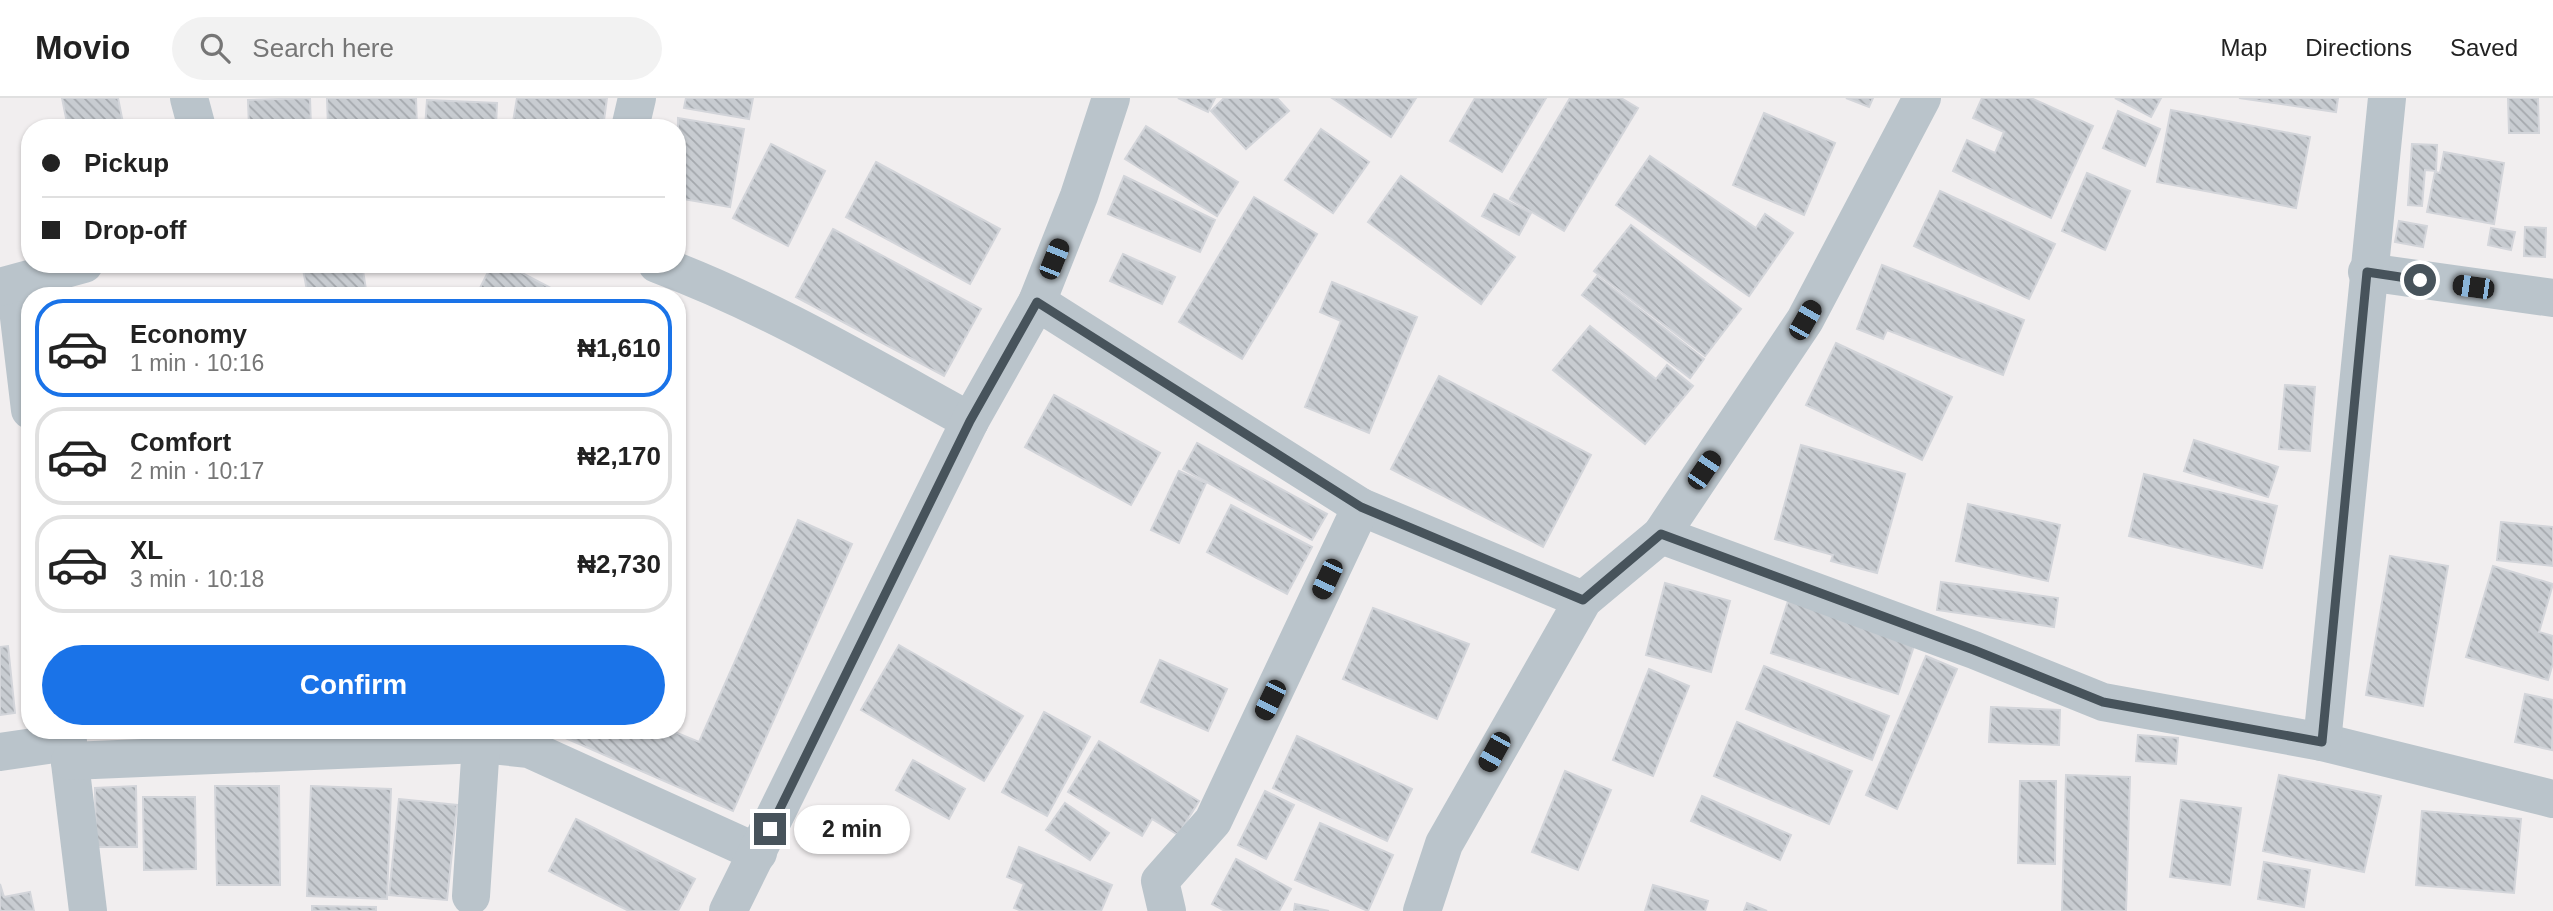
<!DOCTYPE html>
<meta charset="utf-8">
<style>
:root{--surface:#fff;--page:#f2f2f2;--text:#222;--muted:#767676;--line:#e0e0e0;--accent:#1a73e8}
body{margin:0;font-family:Arial,sans-serif;background:var(--page);color:var(--text);height:100vh;display:flex;flex-direction:column;font-size:26px;white-space:nowrap}
*{box-sizing:border-box;margin:0}
p{font-size:23px;color:var(--muted)}
.icon{flex:none;width:38px;height:38px;fill:none;stroke:currentColor;stroke-width:2;stroke-linecap:round;stroke-linejoin:round}
.map{position:relative;flex:1;overflow:hidden}
.panel{position:absolute;left:21px;top:189px;width:665px;height:452px;display:flex;flex-direction:column;background:var(--surface);border-radius:28px;box-shadow:0 2px 5px #0004}
.panel>*{flex:none}
.top-card{position:absolute;left:21px;top:21px;width:665px;height:154px;border-radius:28px;box-shadow:0 2px 5px #0004;display:grid;align-content:center;height:154px;padding:0 21px;background:var(--surface)}
.end{position:absolute;width:32px;height:32px;margin:-16px;border:9px solid #47535b;background:#fff;box-shadow:0 0 0 4px #fff}
.from{border-radius:50%}
.bubble{position:absolute;height:49px;border-radius:24px;background:var(--surface);box-shadow:0 2px 5px #0004;font-size:23px;font-weight:700;line-height:49px;text-align:center}
.car{position:absolute;width:21px;height:42px;margin:-21px -10px;border-radius:9px;box-shadow:0 0 5px 2px #0007;background:linear-gradient(#222 24%,#8ab4d8 0 40%,#222 0 76%,#8ab4d8 0 86%,#222 0)}
.top-card b{display:flex;align-items:center;gap:24px;height:66px;font-size:26px}
.top-card b+b{border-top:2px solid var(--line)}
.top-card i{width:18px;height:18px;background:var(--text)}
ul{padding:12px 0 0;list-style:none}
li{display:flex;align-items:center;gap:21px;height:98px;margin:0 14px 10px;padding:0 7px;border:4px solid var(--line);border-radius:28px}
li div{flex:1}
li b{display:block;font-size:26px}
li em{font-style:normal;font-weight:700}
li.selected{border-color:var(--accent)}
li>.icon{width:63px;height:63px;stroke-width:1.5}
.action{display:flex;gap:14px;margin-top:auto;padding:14px 21px}
.action a{flex:1;height:80px;border-radius:42px;background:var(--accent);color:#fff;font-size:28px;font-weight:700;line-height:80px;text-align:center}
header{display:flex;align-items:center;gap:42px;box-sizing:border-box;height:98px;padding:0 35px;background:var(--surface);border-bottom:2px solid var(--line)}
header strong{font-size:33px}
nav{display:flex;gap:38px;margin-inline-start:auto;font-size:24px}
.search{width:490px;height:63px;background:var(--page);display:flex;align-items:center;gap:18px;box-sizing:border-box;padding:0 24px;border-radius:38px;color:var(--muted);font-size:26px}
.map>svg:first-child{display:block}
.building{fill:url(#building-back-hatch);stroke:#d3d5da;stroke-width:2}
.lines{fill:none;stroke-linecap:round;stroke-linejoin:round}
.minor{stroke:#bac4cb;stroke-width:38}
.route{stroke:#47535b;stroke-width:9}
</style>
<header>
<strong>Movio</strong>
<div class="search"><svg class="icon" aria-label="search" viewBox="0 0 24 24"><circle cx="10" cy="10" r="6"/><path d="M15 15l6 6"/></svg>Search here</div>
<nav><a>Map</a><a>Directions</a><a>Saved</a></nav>
</header>
<div class="map">
<svg width="2553" height="813" viewBox="0 0 2553 813">
<defs>
<pattern id="building-back-hatch" width="6" height="6" patternUnits="userSpaceOnUse" patternTransform="scale(1.75)"><rect width="6" height="6" fill="#c8ccd1"/><path d="M-1 5l2 2M0 0l6 6M5-1l2 2" fill="none" stroke="#a4a8ad"/></pattern>
</defs>
<rect width="100%" height="100%" fill="#f1eeef"/>
<g class="building">
<path d="M 62,0 L 118,0 L 124,30 L 68,30 Z"/>
<path d="M 310,0 L 311,30 L 249,30 L 248,2 Z"/>
<path d="M 327,0 L 416,0 L 417,30 L 328,30 Z"/>
<path d="M 517,0 L 607,0 L 603,30 L 512,30 Z"/>
<path d="M 686,0 L 753,0 L 749,21 L 684,10 Z"/>
<path d="M 1178,0 L 1215,0 L 1208,14 Z"/>
<path d="M 1224,0 L 1277,0 L 1289,13 L 1246,51 L 1211,13 Z"/>
<path d="M 1332,0 L 1416,0 L 1391,39 Z"/>
<path d="M 1475,0 L 1546,0 L 1502,74 L 1450,43 Z"/>
<path d="M 1570,0 L 1621,0 L 1638,10 L 1564,133 L 1510,101 Z"/>
<path d="M 1846,0 L 1873,0 L 1869,9 Z"/>
<path d="M 1982,0 L 2031,0 L 2093,28 L 2051,120 L 1953,73 L 1967,42 L 1995,55 L 2004,34 L 1973,20 Z"/>
<path d="M 2115,0 L 2161,0 L 2151,19 Z"/>
<path d="M 2239,0 L 2338,0 L 2336,14 Z"/>
<path d="M 2508,0 L 2538,0 L 2539,35 L 2509,35 Z"/>
<path d="M 427,2 L 497,5 L 496,30 L 425,30 Z"/>
<path d="M 2171,12 L 2310,39 L 2296,110 L 2157,84 Z"/>
<path d="M 2118,13 L 2160,31 L 2145,68 L 2103,50 Z"/>
<path d="M 1764,15 L 1835,45 L 1804,117 L 1733,87 Z"/>
<path d="M 678,20 L 744,31 L 730,109 L 677,100 Z"/>
<path d="M 1146,28 L 1238,84 L 1217,118 L 1125,61 Z"/>
<path d="M 1321,31 L 1369,64 L 1333,115 L 1285,82 Z"/>
<path d="M 771,46 L 825,73 L 788,148 L 733,120 Z"/>
<path d="M 2412,46 L 2437,47 L 2436,73 L 2425,72 L 2422,108 L 2408,107 Z"/>
<path d="M 2444,54 L 2504,65 L 2494,126 L 2427,114 L 2435,74 L 2440,75 Z"/>
<path d="M 1650,58 L 1756,130 L 1765,116 L 1793,135 L 1749,198 L 1616,107 Z"/>
<path d="M 876,64 L 1000,131 L 970,186 L 846,119 Z"/>
<path d="M 2087,75 L 2130,93 L 2105,152 L 2062,133 Z"/>
<path d="M 1124,78 L 1215,122 L 1200,154 L 1108,116 Z"/>
<path d="M 1401,78 L 1515,159 L 1481,206 L 1368,124 Z"/>
<path d="M 1940,93 L 2055,146 L 2029,201 L 1914,148 Z"/>
<path d="M 1494,96 L 1531,115 L 1519,137 L 1482,118 Z"/>
<path d="M 1254,99 L 1317,136 L 1242,261 L 1179,224 Z"/>
<path d="M 2399,123 L 2427,128 L 2423,149 L 2395,144 Z"/>
<path d="M 1631,127 L 1741,211 L 1705,258 L 1594,173 Z"/>
<path d="M 2525,129 L 2546,130 L 2545,159 L 2524,158 Z"/>
<path d="M 2491,130 L 2515,134 L 2511,152 L 2488,147 Z"/>
<path d="M 833,131 L 981,211 L 944,278 L 796,199 Z"/>
<path d="M 1123,156 L 1175,179 L 1162,206 L 1110,183 Z"/>
<path d="M 302,166 L 362,166 L 367,198 L 308,198 Z"/>
<path d="M 492,166 L 505,166 L 566,198 L 476,198 Z"/>
<path d="M 1882,167 L 2024,222 L 2003,277 L 1887,232 L 1883,241 L 1857,231 Z"/>
<path d="M 1597,178 L 1704,261 L 1690,280 L 1582,197 Z"/>
<path d="M 1332,184 L 1417,219 L 1369,335 L 1305,309 L 1341,223 L 1320,214 Z"/>
<path d="M 1590,228 L 1656,281 L 1667,267 L 1693,288 L 1645,346 L 1553,272 Z"/>
<path d="M 1836,245 L 1952,299 L 1922,362 L 1806,307 Z"/>
<path d="M 1439,278 L 1591,357 L 1543,449 L 1391,371 Z"/>
<path d="M 2285,287 L 2315,289 L 2310,353 L 2279,351 Z"/>
<path d="M 1054,297 L 1160,355 L 1131,407 L 1025,349 Z"/>
<path d="M 2194,342 L 2278,369 L 2268,399 L 2184,373 Z"/>
<path d="M 1197,345 L 1327,416 L 1312,442 L 1183,371 Z"/>
<path d="M 1801,347 L 1905,376 L 1877,475 L 1831,463 L 1833,457 L 1775,441 Z"/>
<path d="M 1179,373 L 1206,385 L 1179,445 L 1151,432 Z"/>
<path d="M 2144,376 L 2277,408 L 2262,470 L 2129,438 Z"/>
<path d="M 1968,406 L 2060,427 L 2048,483 L 1956,463 Z"/>
<path d="M 1231,407 L 1312,449 L 1287,496 L 1207,454 Z"/>
<path d="M 798,422 L 852,446 L 733,713 L 547,632 L 670,632 L 699,644 Z"/>
<path d="M 2501,424 L 2553,429 L 2553,468 L 2497,462 Z"/>
<path d="M 2390,458 L 2448,468 L 2423,608 L 2366,597 Z"/>
<path d="M 2493,468 L 2553,486 L 2539,534 L 2553,538 L 2553,565 L 2548,582 L 2466,559 Z"/>
<path d="M 1941,484 L 2058,500 L 2054,529 L 1937,512 Z"/>
<path d="M 1665,485 L 1730,503 L 1711,574 L 1646,557 Z"/>
<path d="M 1789,500 L 1916,542 L 1898,596 L 1771,555 Z"/>
<path d="M 1373,510 L 1469,546 L 1437,621 L 1343,581 Z"/>
<path d="M 899,547 L 1023,618 L 984,683 L 861,612 Z"/>
<path d="M 8,548 L 15,615 L 0,617 L 0,549 Z"/>
<path d="M 1926,558 L 1957,571 L 1897,711 L 1866,697 Z"/>
<path d="M 1160,562 L 1227,591 L 1208,633 L 1141,604 Z"/>
<path d="M 1764,568 L 1889,618 L 1872,662 L 1746,611 Z"/>
<path d="M 1649,571 L 1689,588 L 1653,678 L 1613,662 Z"/>
<path d="M 2525,596 L 2553,602 L 2552,652 L 2515,644 Z"/>
<path d="M 1991,609 L 2060,612 L 2059,647 L 1989,644 Z"/>
<path d="M 1044,614 L 1090,639 L 1047,718 L 1002,694 Z"/>
<path d="M 1737,624 L 1852,673 L 1829,726 L 1714,678 Z"/>
<path d="M 161,632 L 320,632 L 319,637 Z"/>
<path d="M 2138,637 L 2178,640 L 2176,666 L 2136,663 Z"/>
<path d="M 1297,638 L 1412,691 L 1387,743 L 1273,690 Z"/>
<path d="M 1099,643 L 1199,703 L 1178,737 L 1152,721 L 1142,738 L 1068,694 Z"/>
<path d="M 913,662 L 965,691 L 949,721 L 896,692 Z"/>
<path d="M 1565,673 L 1611,692 L 1578,772 L 1532,754 Z"/>
<path d="M 2066,677 L 2130,679 L 2126,813 L 2062,813 Z"/>
<path d="M 2279,677 L 2381,698 L 2364,774 L 2263,753 Z"/>
<path d="M 2020,683 L 2056,683 L 2055,766 L 2018,765 Z"/>
<path d="M 136,688 L 137,749 L 96,749 L 95,690 Z"/>
<path d="M 215,688 L 279,688 L 280,787 L 217,787 Z"/>
<path d="M 311,688 L 391,691 L 387,801 L 307,798 Z"/>
<path d="M 1265,693 L 1294,707 L 1266,761 L 1238,747 Z"/>
<path d="M 1702,698 L 1791,737 L 1780,762 L 1691,723 Z"/>
<path d="M 143,699 L 195,699 L 196,771 L 144,772 Z"/>
<path d="M 399,701 L 457,707 L 447,802 L 389,797 Z"/>
<path d="M 2181,702 L 2241,710 L 2230,787 L 2170,779 Z"/>
<path d="M 1065,705 L 1109,735 L 1090,762 L 1046,732 Z"/>
<path d="M 2422,713 L 2521,721 L 2514,795 L 2416,787 Z"/>
<path d="M 576,721 L 695,781 L 678,813 L 629,813 L 549,773 Z"/>
<path d="M 1320,725 L 1393,757 L 1368,813 L 1295,782 Z"/>
<path d="M 1019,749 L 1112,787 L 1101,813 L 1022,813 L 1014,810 L 1024,786 L 1007,779 Z"/>
<path d="M 1236,761 L 1291,791 L 1279,813 L 1225,813 L 1212,806 Z"/>
<path d="M 2264,764 L 2310,772 L 2304,809 L 2258,801 Z"/>
<path d="M 0,786 L 4,799 L 30,794 L 34,813 L 0,813 Z"/>
<path d="M 1653,787 L 1708,803 L 1705,813 L 1645,813 Z"/>
<path d="M 1747,805 L 1767,813 L 1744,813 Z"/>
<path d="M 1295,806 L 1329,813 L 1294,813 Z"/>
<path d="M 312,808 L 376,809 L 376,813 L 312,813 Z"/>
</g>
<g class="lines">
<g class="minor">
<path d="M 189,0 L 197,30"/>
<path d="M 630,30 L 637,0"/>
<path d="M 657,166 C 767,207 868,267 970,323"/>
<path d="M 2367,174 L 2553,200"/>
<path d="M 15,186 L 30,312"/>
<path d="M 0,189 L 84,166"/>
<path d="M 1037,204 L 1361,409 L 1583,502"/>
<path d="M 1661,437 L 1974,552 L 2103,604 L 2322,644 L 2553,701"/>
<path d="M 66,632 L 88,813"/>
<path d="M 2322,644 L 2387,0"/>
<path d="M 0,654 L 68,644"/>
<path d="M 70,663 L 481,646 L 529,651 L 758,755"/>
<path d="M 471,798 L 481,646"/>
<path d="M 728,813 L 970,323 L 1037,204 L 1079,98 L 1111,0"/>
<path d="M 1167,813 L 1160,783 L 1213,723 L 1361,409"/>
<path d="M 1422,813 L 1444,746 L 1583,502 L 1661,437 L 1805,222 L 1922,0"/>
</g>
</g>
<g class="lines">
<path class="route" d="M 770,731 L 970,323 L 1037,204 L 1361,409 L 1583,502 L 1661,436 L 1974,552 L 2103,604 L 2322,644 L 2367,174 L 2420,182"/>
</g>
</svg>
<i class="end from" style="left:2420px;top:182px"></i>
<i class="end" style="left:770px;top:731px"></i>
<div class="bubble" style="left:794px;top:707px;width:116px">2 min</div>
<i class="car" style="left:1054px;top:161px;rotate:22deg"></i>
<i class="car" style="left:2473px;top:189px;rotate:278deg"></i>
<i class="car" style="left:1805px;top:222px;rotate:30deg"></i>
<i class="car" style="left:1704px;top:372px;rotate:34deg"></i>
<i class="car" style="left:1327px;top:481px;rotate:205deg"></i>
<i class="car" style="left:1270px;top:602px;rotate:206deg"></i>
<i class="car" style="left:1494px;top:654px;rotate:209deg"></i>
<div class="top-card">
<b><i class="from"></i>Pickup</b>
<b><i></i>Drop-off</b>
</div>
<section class="panel">
<ul>
<li class="selected"><svg class="icon" aria-label="car" viewBox="0 0 24 24"><path d="M5 17H2v-5l4-1 3-4h7l3 4 3 1v5h-3M9 17h6M6 11h13"/><circle cx="7" cy="17" r="2"/><circle cx="17" cy="17" r="2"/></svg><div><b>Economy</b><p>1 min · 10:16</p></div><em>₦1,610</em></li>
<li><svg class="icon" aria-label="car" viewBox="0 0 24 24"><path d="M5 17H2v-5l4-1 3-4h7l3 4 3 1v5h-3M9 17h6M6 11h13"/><circle cx="7" cy="17" r="2"/><circle cx="17" cy="17" r="2"/></svg><div><b>Comfort</b><p>2 min · 10:17</p></div><em>₦2,170</em></li>
<li><svg class="icon" aria-label="car" viewBox="0 0 24 24"><path d="M5 17H2v-5l4-1 3-4h7l3 4 3 1v5h-3M9 17h6M6 11h13"/><circle cx="7" cy="17" r="2"/><circle cx="17" cy="17" r="2"/></svg><div><b>XL</b><p>3 min · 10:18</p></div><em>₦2,730</em></li>
</ul>
<div class="action"><a>Confirm</a></div>
</section>
</div>
